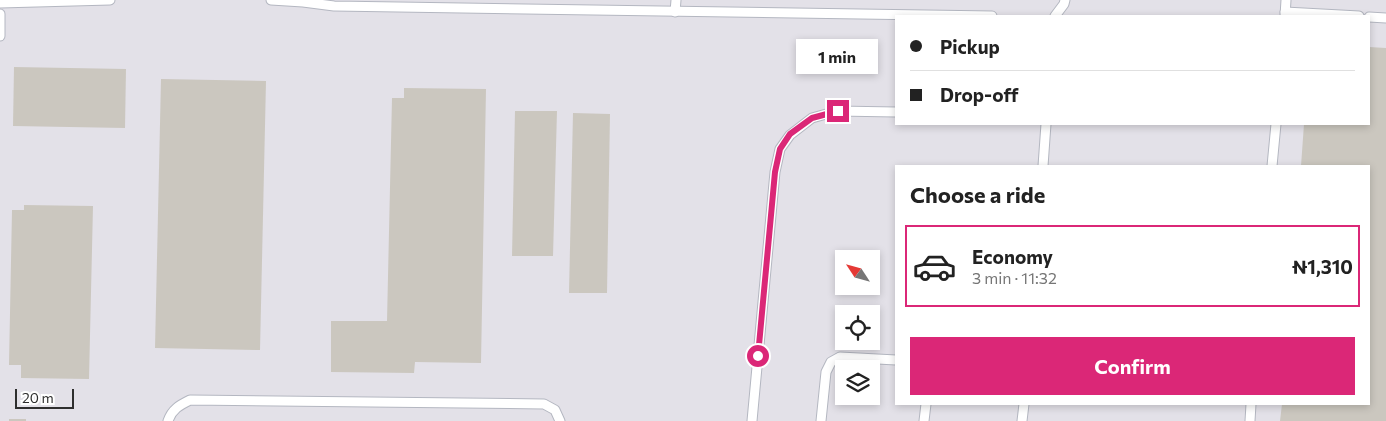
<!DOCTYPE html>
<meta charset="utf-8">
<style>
:root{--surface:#fff;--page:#f2f2f2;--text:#222;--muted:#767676;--line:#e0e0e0;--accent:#db2777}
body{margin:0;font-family:Commissioner,sans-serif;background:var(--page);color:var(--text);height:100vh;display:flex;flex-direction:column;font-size:19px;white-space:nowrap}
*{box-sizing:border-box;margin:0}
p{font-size:16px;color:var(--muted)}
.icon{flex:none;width:28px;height:28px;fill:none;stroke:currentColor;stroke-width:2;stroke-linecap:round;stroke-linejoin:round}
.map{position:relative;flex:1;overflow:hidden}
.side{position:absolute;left:895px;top:165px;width:475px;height:240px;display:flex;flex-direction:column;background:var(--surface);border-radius:0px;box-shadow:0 2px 8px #0003}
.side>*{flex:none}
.hud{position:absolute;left:895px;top:15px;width:475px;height:110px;border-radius:0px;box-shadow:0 2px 8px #0003;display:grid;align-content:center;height:110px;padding:0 15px;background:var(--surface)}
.needle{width:32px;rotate:306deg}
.tools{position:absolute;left:835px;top:250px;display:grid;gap:10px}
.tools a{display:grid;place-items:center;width:45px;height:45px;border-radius:0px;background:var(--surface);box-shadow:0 2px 8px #0003;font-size:25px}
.scale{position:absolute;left:15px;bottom:12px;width:59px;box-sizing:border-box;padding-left:5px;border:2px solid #2e2e2e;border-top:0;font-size:14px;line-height:18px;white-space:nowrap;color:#2e2e2e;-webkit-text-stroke:4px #fff;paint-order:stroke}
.end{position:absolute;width:22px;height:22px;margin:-11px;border:6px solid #db2777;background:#fff;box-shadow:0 0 0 2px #fff}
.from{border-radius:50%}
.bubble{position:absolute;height:35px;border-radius:0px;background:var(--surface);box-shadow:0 2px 8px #0003;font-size:16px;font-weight:700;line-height:35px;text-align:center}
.hud b{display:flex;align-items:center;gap:18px;height:48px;font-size:19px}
.hud b+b{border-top:1px solid var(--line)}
.hud i{width:12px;height:12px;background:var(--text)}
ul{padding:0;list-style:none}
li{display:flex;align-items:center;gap:15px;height:82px;margin:0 10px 8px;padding:0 5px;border:2px solid transparent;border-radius:0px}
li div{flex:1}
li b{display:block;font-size:19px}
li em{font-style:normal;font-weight:700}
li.active{border-color:var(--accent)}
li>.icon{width:45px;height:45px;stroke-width:1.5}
h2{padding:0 15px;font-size:22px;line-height:60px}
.cta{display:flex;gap:10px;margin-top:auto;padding:10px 15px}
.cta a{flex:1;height:58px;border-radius:0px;background:var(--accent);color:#fff;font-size:20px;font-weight:700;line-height:58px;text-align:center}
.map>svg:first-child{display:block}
.industrial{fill:#e3e1e8;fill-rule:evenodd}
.building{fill:#cbc7bf}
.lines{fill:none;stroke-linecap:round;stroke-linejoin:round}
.service-casing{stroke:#b4b7c1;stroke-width:11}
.service{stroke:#fff;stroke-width:9}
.route{stroke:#db2777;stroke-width:6}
</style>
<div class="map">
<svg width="1386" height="421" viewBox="0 0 1386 421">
<rect width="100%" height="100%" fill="#efe9e1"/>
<path class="industrial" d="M 0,0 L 1386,0 L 1386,421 L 0,421 ZM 896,16 L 1369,16 L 1369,124 L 896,124 ZM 896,166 L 1369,166 L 1369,404 L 896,404 ZM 844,259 L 871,259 L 871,286 L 844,286 ZM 844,314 L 871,314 L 871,341 L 844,341 ZM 844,369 L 871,369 L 871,396 L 844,396 Z"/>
<g class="building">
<path d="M 1369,47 L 1386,48 L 1386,421 L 1280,421 L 1282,404 L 1369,404 L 1369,166 L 1301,166 L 1304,124 L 1369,124 Z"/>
<path d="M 14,67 L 126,69 L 125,128 L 13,126 Z"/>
<path d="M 161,79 L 266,81 L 260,350 L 155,348 Z"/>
<path d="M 404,88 L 486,89 L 481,363 L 415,362 L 414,373 L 331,372 L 331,321 L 387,321 L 392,98 L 404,98 Z"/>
<path d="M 515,111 L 557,111 L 553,256 L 512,256 Z"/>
<path d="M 573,113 L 610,114 L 607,293 L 569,293 Z"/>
<path d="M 24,205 L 93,206 L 89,379 L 21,378 L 21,365 L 9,365 L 12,210 L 24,210 Z"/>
<rect x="9" y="419" width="17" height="2"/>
</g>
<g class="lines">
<defs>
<g id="service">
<path d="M 271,0 L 303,2 L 334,6 L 992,16"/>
<path d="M 0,3 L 110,0"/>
<path d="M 675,12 L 676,0"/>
<path d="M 1285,12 L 1359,16"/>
<path d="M 0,14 L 0,36"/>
<path d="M 1055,16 L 1064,4 L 1065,0"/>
<path d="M 1285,16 L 1286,0"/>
<path d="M 1369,17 L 1386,18"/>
<path d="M 1043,166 L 1046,124"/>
<path d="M 1272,166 L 1276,124"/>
<path d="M 168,421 C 172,409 180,405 190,400 L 544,404 L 555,410 L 560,421"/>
<path d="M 752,421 L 775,172 L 780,149 L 790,135 L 812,118 L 837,111 L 896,112"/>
<path d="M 821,421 L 826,372 L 831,362 L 840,357 L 896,360"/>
<path d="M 924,421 L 926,404"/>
<path d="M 1022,421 L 1024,404"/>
<path d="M 1250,421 L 1251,404"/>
</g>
</defs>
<use href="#service" class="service-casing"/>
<use href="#service" class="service"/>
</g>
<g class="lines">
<path class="route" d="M 758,356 L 775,172 L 780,149 L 790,134 L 812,118 L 838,111"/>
</g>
</svg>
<div class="tools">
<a><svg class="needle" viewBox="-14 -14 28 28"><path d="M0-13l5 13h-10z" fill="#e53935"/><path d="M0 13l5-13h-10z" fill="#767676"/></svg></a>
<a><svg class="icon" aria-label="locate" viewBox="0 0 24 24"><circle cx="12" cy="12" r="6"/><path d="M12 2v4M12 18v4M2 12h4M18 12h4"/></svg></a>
<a><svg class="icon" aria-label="layers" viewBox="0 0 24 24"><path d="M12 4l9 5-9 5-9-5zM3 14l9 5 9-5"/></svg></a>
</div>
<div class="scale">20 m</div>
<i class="end from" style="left:758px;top:356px"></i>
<i class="end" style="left:838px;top:111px"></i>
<div class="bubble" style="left:796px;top:39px;width:82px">1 min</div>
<div class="hud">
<b><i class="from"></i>Pickup</b>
<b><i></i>Drop-off</b>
</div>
<section class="side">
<h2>Choose a ride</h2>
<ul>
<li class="active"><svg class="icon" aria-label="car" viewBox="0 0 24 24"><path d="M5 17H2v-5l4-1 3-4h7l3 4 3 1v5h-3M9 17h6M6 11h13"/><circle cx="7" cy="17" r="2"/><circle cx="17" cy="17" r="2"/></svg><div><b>Economy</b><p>3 min · 11:32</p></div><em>₦1,310</em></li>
</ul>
<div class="cta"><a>Confirm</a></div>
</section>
</div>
